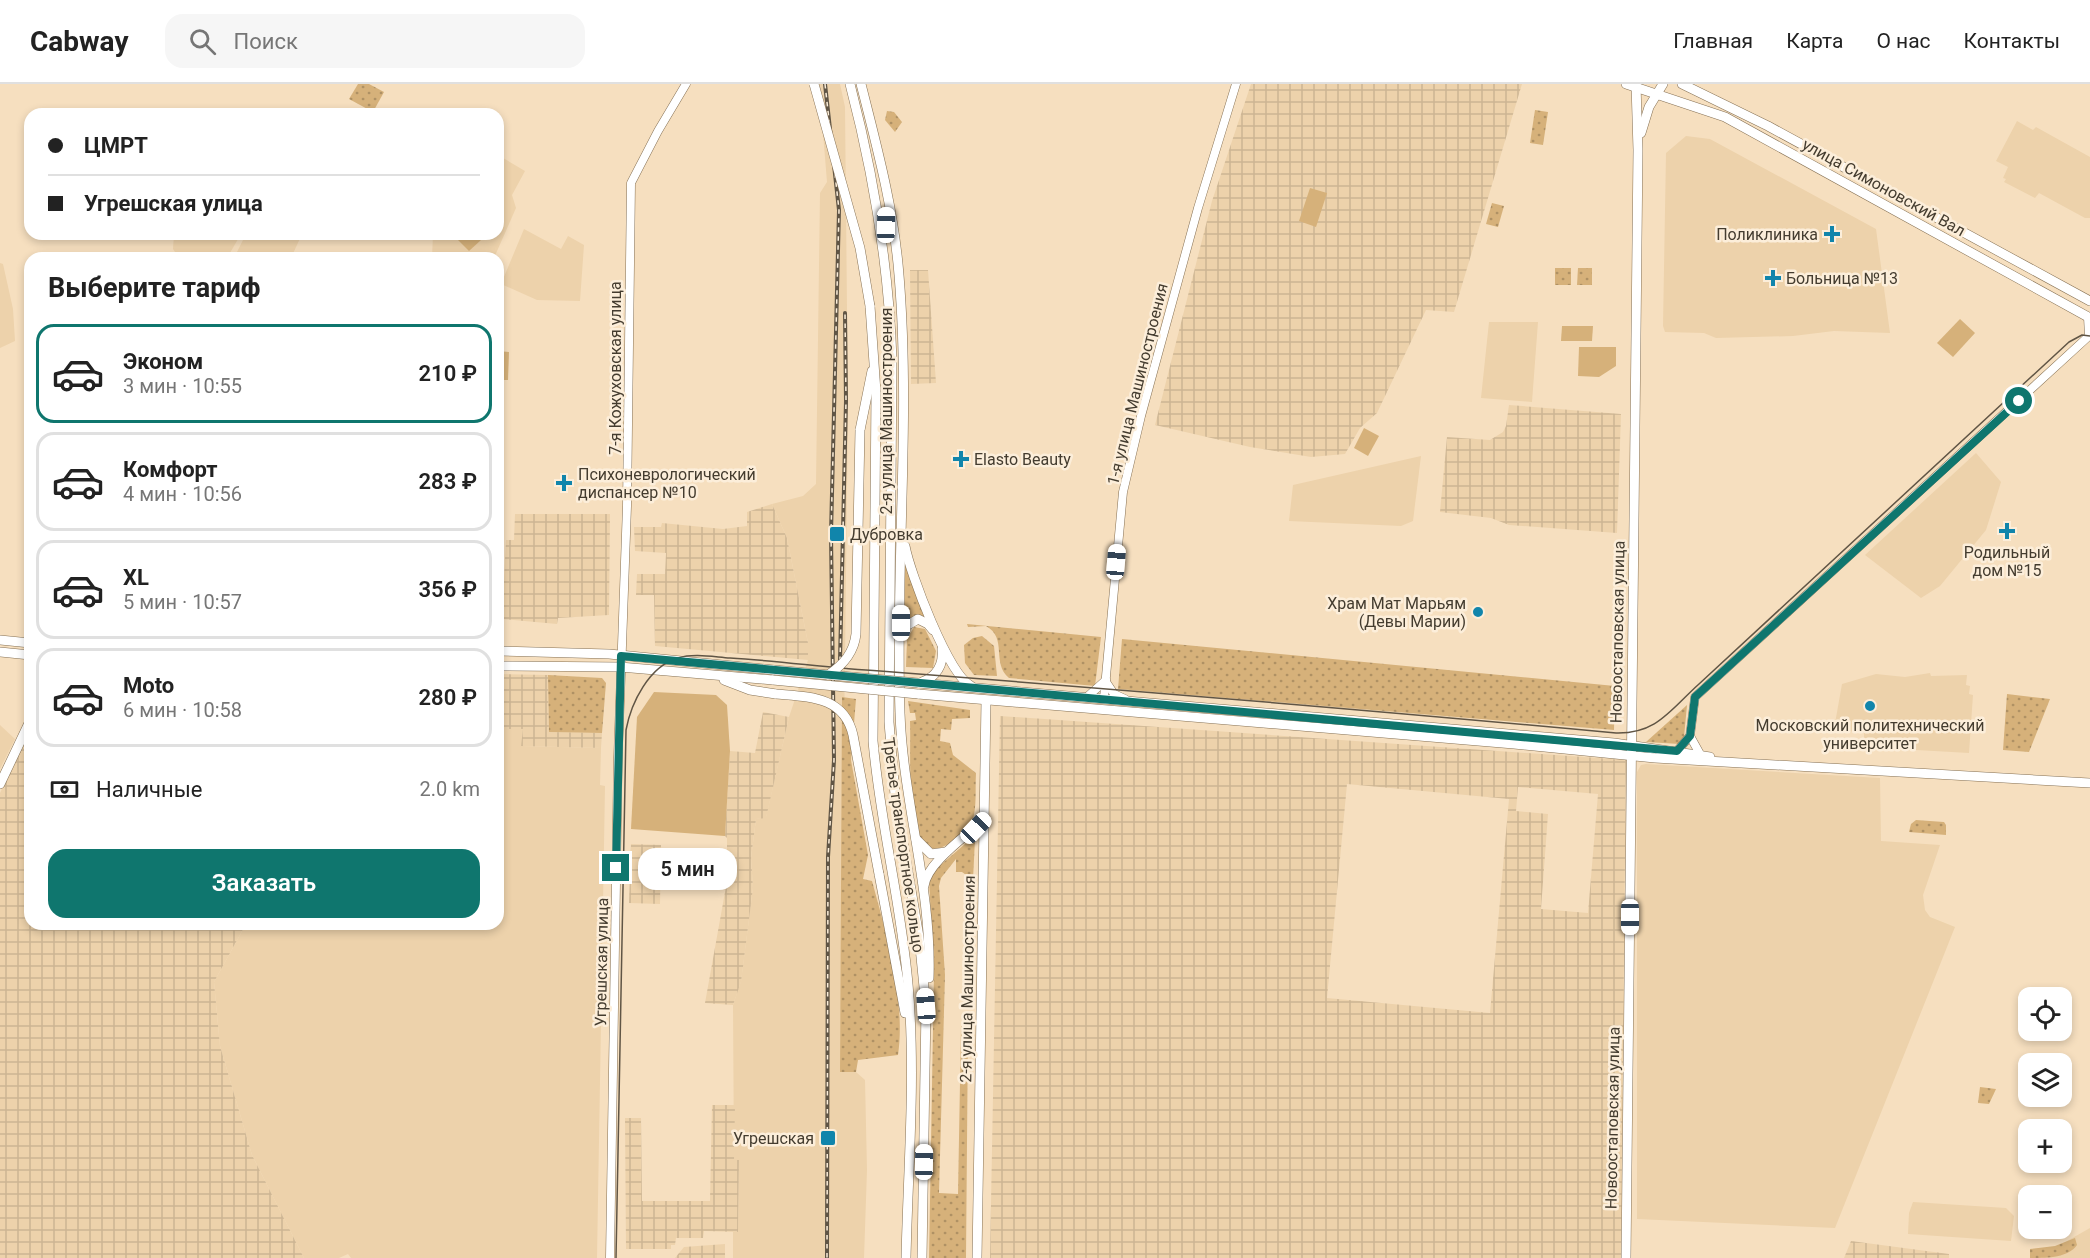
<!DOCTYPE html>
<html lang="ru">
<meta charset="utf-8">
<style>
:root{--surface:#fff;--page:#f6f6f6;--text:#222;--muted:#767676;--line:#e0e0e0;--accent:#0f766e}
body{margin:0;font-family:Roboto,sans-serif;background:var(--page);color:var(--text);height:100vh;display:flex;flex-direction:column;font-size:22px;white-space:nowrap}
*{box-sizing:border-box;margin:0}
p{font-size:20px;color:var(--muted)}
.icon{flex:none;width:33px;height:33px;fill:none;stroke:currentColor;stroke-width:2;stroke-linecap:round;stroke-linejoin:round}
.map{position:relative;flex:1;overflow:hidden}
.drawer{position:absolute;left:24px;top:168px;width:480px;height:678px;display:flex;flex-direction:column;background:var(--surface);border-radius:18px;box-shadow:0 3px 9px #0003}
.drawer>*{flex:none}
.hud{position:absolute;left:24px;top:24px;width:480px;height:132px;border-radius:18px;box-shadow:0 3px 9px #0003;display:grid;align-content:center;height:132px;padding:0 24px;background:var(--surface)}
.controls{position:absolute;left:2018px;top:903px;display:grid;gap:12px}
.controls a{display:grid;place-items:center;width:54px;height:54px;border-radius:12px;background:var(--surface);box-shadow:0 3px 9px #0003;font-size:30px}
.end{position:absolute;width:27px;height:27px;margin:-14px;border:8px solid #0f766e;background:#fff;box-shadow:0 0 0 3px #fff}
.from{border-radius:50%}
.bubble{position:absolute;height:42px;border-radius:18px;background:var(--surface);box-shadow:0 3px 9px #0003;font-size:20px;font-weight:600;line-height:42px;text-align:center}
.car{position:absolute;width:18px;height:36px;margin:-18px -9px;border-radius:8px;box-shadow:0 0 4px 2px #0007;background:linear-gradient(#fff 24%,#345 0 40%,#fff 0 76%,#345 0 86%,#fff 0)}
.hud b{display:flex;align-items:center;gap:21px;height:57px;font-size:22px}
.hud b+b{border-top:2px solid var(--line)}
.hud i{width:15px;height:15px;background:var(--text)}
ul{padding:0;list-style:none}
li{display:flex;align-items:center;gap:18px;height:99px;margin:0 12px 9px;padding:0 12px;border:3px solid var(--line);border-radius:18px}
li div{flex:1}
li b{display:block;font-size:22px}
li em{font-style:normal;font-weight:600}
li.selected{border-color:var(--accent)}
li>.icon{width:54px;height:54px;stroke-width:1.5}
h2{padding:0 24px;font-size:27px;line-height:72px}
.pay{display:flex;align-items:center;gap:15px;height:66px;padding:0 24px;font-size:22px}
.pay p{margin-inline-start:auto}
.action{display:flex;gap:12px;margin-top:auto;padding:12px 24px}
.action a{flex:1;height:69px;border-radius:18px;background:var(--accent);color:#fff;font-size:24px;font-weight:600;line-height:69px;text-align:center}
header{display:flex;align-items:center;gap:36px;box-sizing:border-box;height:84px;padding:0 30px;background:var(--surface);border-bottom:2px solid var(--line)}
header strong{font-size:28px}
nav{display:flex;gap:33px;margin-inline-start:auto;font-size:21px}
.search{width:420px;height:54px;background:var(--page);display:flex;align-items:center;gap:15px;box-sizing:border-box;padding:0 21px;border-radius:18px;color:var(--muted);font-size:22px}
.map>svg:first-child{display:block}
.built{fill:#edd2ab}
.industrial{fill:url(#industrial-grid);fill-rule:evenodd}
.green{fill:url(#green-dots)}
.pitch{fill:#d6b17a}
.lines{fill:none;stroke-linecap:round;stroke-linejoin:round}
.minor-casing{stroke:#867154;stroke-width:9}
.major-casing{stroke:#867154;stroke-width:10}
.minor{stroke:#fff;stroke-width:8}
.major{stroke:#fff;stroke-width:9}
.tram{stroke:#605545;stroke-width:1.5}
.rail-casing{stroke:#605545;stroke-width:4}
.rail{stroke:#fceeda;stroke-width:1.5;stroke-dasharray:4.5;stroke-linecap:butt}
.major-bridge-casing{stroke:#867154;stroke-width:10;stroke-linecap:butt}
.major-bridge{stroke:#fff;stroke-width:9}
.route{stroke:#0f766e;stroke-width:8}
.poi-dot{fill:#1185ab;stroke:#fceeda;stroke-width:2}
.labels{text-anchor:middle;stroke-width:5;stroke-linejoin:round;paint-order:stroke}
.street-label{font-size:16px;fill:#443c2f;stroke:#fceeda}
.poi-label{font-size:16px;fill:#443c2f;stroke:#fceeda;text-anchor:start}
</style>
<header>
<strong>Cabway</strong>
<div class="search"><svg class="icon" aria-label="search" viewBox="0 0 24 24"><circle cx="10" cy="10" r="6"/><path d="M15 15l6 6"/></svg>Поиск</div>
<nav><a>Главная</a><a>Карта</a><a>О нас</a><a>Контакты</a></nav>
</header>
<div class="map">
<svg width="2090" height="1174" viewBox="0 0 2090 1174">
<defs>
<pattern id="industrial-grid" width="8" height="8" patternUnits="userSpaceOnUse" patternTransform="scale(1.5)"><rect width="8" height="8" fill="#edd2ab"/><path d="M0 4h8M4 0v8" fill="none" stroke="#ccb593"/></pattern>
<pattern id="green-dots" width="8" height="8" patternUnits="userSpaceOnUse" patternTransform="scale(1.5)"><rect width="8" height="8" fill="#d6b17a"/><path d="M2 2h.1M6 6h.1" fill="none" stroke="#af9164" stroke-width="1.8" stroke-linecap="round"/></pattern>
</defs>
<rect width="100%" height="100%" fill="#f6dfbf"/>
<g class="built">
<path d="M 819,0 L 840,0 L 845,23 L 848,326 L 840,988 L 856,988 L 865,996 L 867,1086 L 864,1174 L 733,1174 L 733,1148 L 738,1147 L 739,1077 L 734,1076 L 733,921 L 741,897 L 753,804 L 751,774 L 756,735 L 766,733 L 789,633 L 808,576 L 808,559 L 787,454 L 772,420 L 803,412 L 816,400 L 820,109 L 827,98 Z"/>
<path d="M 2017,37 L 2033,46 L 2036,43 L 2090,73 L 2090,134 L 2085,134 L 2039,109 L 2035,114 L 2004,98 L 2006,95 L 2003,94 L 2008,83 L 1996,77 Z"/>
<path d="M 1686,52 L 1710,55 L 1876,145 L 1890,249 L 1834,247 L 1793,252 L 1716,254 L 1704,249 L 1665,248 L 1663,242 L 1666,69 Z"/>
<path d="M 498,71 L 525,87 L 512,111 L 516,124 L 494,174 L 432,174 L 433,150 L 498,150 Z"/>
<path d="M 524,145 L 561,165 L 568,152 L 584,161 L 580,217 L 537,216 L 501,200 Z"/>
<path d="M 174,150 L 241,150 L 227,174 L 179,174 L 173,165 Z"/>
<path d="M 246,150 L 302,150 L 291,174 L 234,174 Z"/>
<path d="M 0,179 L 3,180 L 13,225 L 15,257 L 0,264 Z"/>
<path d="M 1489,238 L 1538,238 L 1532,318 L 1481,314 Z"/>
<path d="M 1976,369 L 2001,398 L 1986,446 L 1940,502 L 1921,514 L 1865,471 Z"/>
<path d="M 1421,372 L 1413,437 L 1401,442 L 1289,437 L 1293,401 Z"/>
<path d="M 1930,589 L 1931,592 L 1967,591 L 1966,601 L 1970,602 L 1969,610 L 1973,611 L 1969,669 L 1899,665 L 1899,658 L 1864,656 L 1864,649 L 1834,645 L 1842,600 L 1876,590 L 1905,593 Z"/>
<path d="M 0,641 L 15,655 L 0,685 Z"/>
<path d="M 498,645 L 523,645 L 522,662 L 601,664 L 600,701 L 605,702 L 597,1174 L 351,1174 L 348,1170 L 339,1174 L 304,1174 L 252,1071 L 220,962 L 214,898 L 246,840 L 498,840 Z"/>
<path d="M 1646,680 L 1880,694 L 1881,757 L 1940,761 L 1923,811 L 1925,826 L 1930,833 L 1955,843 L 1835,1144 L 1637,1135 L 1637,688 L 1641,681 Z"/>
<path d="M 1913,1118 L 2006,1124 L 2014,1132 L 2011,1157 L 1908,1150 L 1909,1129 Z"/>
<path d="M 2090,1144 L 2090,1174 L 2037,1174 Z"/>
</g>
<g class="industrial">
<path d="M 1251,0 L 1522,0 L 1454,228 L 1426,226 L 1377,329 L 1360,344 L 1345,370 L 1311,373 L 1250,363 L 1155,341 L 1212,117 Z"/>
<path d="M 910,186 L 928,186 L 936,299 L 911,300 Z"/>
<path d="M 1509,321 L 1621,330 L 1617,449 L 1509,441 L 1491,434 L 1440,428 L 1447,353 L 1490,356 L 1503,348 L 1506,342 Z"/>
<path d="M 772,420 L 787,454 L 808,559 L 808,576 L 655,562 L 654,511 L 636,511 L 637,490 L 665,490 L 666,469 L 635,467 L 634,443 L 661,443 L 662,439 L 723,445 L 747,442 L 747,428 Z"/>
<path d="M 515,430 L 610,430 L 609,531 L 558,534 L 557,540 L 502,535 L 506,456 L 514,456 Z"/>
<path d="M 498,590 L 548,591 L 549,648 L 602,649 L 601,664 L 521,662 L 523,645 L 498,645 Z"/>
<path d="M 763,628 L 789,633 L 766,734 L 756,735 L 751,774 L 753,804 L 741,898 L 733,921 L 705,919 L 727,797 L 727,754 L 725,752 L 730,667 L 755,669 Z"/>
<path d="M 1000,632 L 1626,676 L 1621,1174 L 990,1174 ZM 1347,700 L 1509,715 L 1490,929 L 1327,914 ZM 1518,703 L 1598,710 L 1588,829 L 1541,825 L 1548,730 L 1516,727 Z"/>
<path d="M 30,647 L 30,840 L 246,840 L 214,898 L 220,962 L 252,1071 L 304,1174 L 0,1174 L 0,709 Z"/>
<path d="M 631,760 L 661,761 L 660,820 L 629,819 Z"/>
<path d="M 712,1021 L 735,1021 L 734,1076 L 739,1076 L 738,1148 L 704,1147 L 703,1154 L 676,1154 L 675,1161 L 671,1161 L 671,1165 L 626,1165 L 625,1034 L 641,1034 L 642,1117 L 710,1117 Z"/>
<path d="M 1851,1157 L 1949,1170 L 1949,1174 L 1844,1174 Z"/>
<path d="M 725,1160 L 725,1174 L 675,1174 L 684,1163 Z"/>
</g>
<g class="green">
<path d="M 358,0 L 369,0 L 384,8 L 373,28 L 349,15 Z"/>
<path d="M 1535,26 L 1548,28 L 1543,61 L 1530,59 Z"/>
<path d="M 887,27 L 894,28 L 902,38 L 895,48 L 885,36 Z"/>
<path d="M 1492,119 L 1504,122 L 1498,143 L 1486,140 Z"/>
<rect x="1555" y="184" width="16" height="17"/>
<path d="M 1578,184 L 1592,184 L 1592,201 L 1577,201 Z"/>
<path d="M 905,481 L 926,536 L 905,540 Z"/>
<path d="M 967,540 L 1101,553 L 1095,602 L 1009,594 C 991,579 1008,554 986,542 L 968,543 Z"/>
<path d="M 914,543 L 925,545 L 936,567 L 933,584 L 906,583 L 907,555 Z"/>
<path d="M 982,552 L 994,562 L 997,592 L 974,591 L 965,579 L 964,561 L 973,554 Z"/>
<path d="M 1122,555 L 1615,602 L 1614,646 L 1118,605 Z"/>
<path d="M 548,591 L 602,594 L 606,599 L 602,649 L 549,648 Z"/>
<path d="M 2007,610 L 2050,615 L 2029,668 L 2003,666 Z"/>
<path d="M 842,613 L 856,615 L 851,676 L 868,771 L 863,795 L 872,797 C 886,848 906,917 898,971 L 858,976 L 856,988 L 840,988 Z"/>
<path d="M 908,617 L 970,626 L 970,634 L 952,635 L 951,646 L 941,645 L 940,657 L 950,659 L 953,671 L 976,689 C 975,703 977,721 973,735 C 971,743 964,747 959,752 C 945,764 929,773 919,751 C 907,723 911,667 910,637 L 916,636 L 915,629 L 910,629 Z"/>
<path d="M 1687,621 L 1684,653 L 1680,660 L 1646,658 Z"/>
<path d="M 1916,736 L 1944,738 L 1946,741 L 1946,751 L 1909,748 L 1911,740 Z"/>
<path d="M 973,753 L 975,755 L 973,796 L 962,788 L 956,788 L 956,775 L 941,794 L 939,802 L 945,891 L 939,1109 L 958,1110 L 961,942 L 968,943 L 966,1174 L 929,1174 L 934,887 L 929,797 L 936,785 Z"/>
<path d="M 2061,921 L 2070,925 L 2066,949 L 2052,950 L 2048,947 L 2061,946 Z"/>
<path d="M 1980,1003 L 1996,1005 L 1989,1020 L 1978,1019 Z"/>
<path d="M 2075,1154 L 2077,1161 C 2068,1174 2047,1174 2030,1174 L 2030,1165 L 2055,1162 Z"/>
</g>
<g class="pitch">
<path d="M 1310,104 L 1327,109 L 1316,143 L 1299,137 Z"/>
<path d="M 452,150 L 475,150 L 481,156 L 469,167 Z"/>
<path d="M 1960,235 L 1975,249 L 1953,273 L 1937,259 Z"/>
<path d="M 1562,242 L 1593,242 L 1592,257 L 1561,257 Z"/>
<path d="M 1579,263 L 1616,263 L 1616,282 L 1599,293 L 1578,292 Z"/>
<path d="M 498,267 L 509,268 L 508,296 L 498,296 Z"/>
<path d="M 1364,344 L 1379,352 L 1368,372 L 1354,364 Z"/>
<path d="M 654,608 L 716,611 L 727,621 L 730,667 L 725,752 L 631,745 L 637,633 Z"/>
</g>
<g class="lines">
<defs>
<g id="minor">
<path d="M 2088,233 L 2089,252"/>
<path d="M 1106,598 L 1114,610 L 1125,615"/>
<path d="M 1087,613 L 1106,596"/>
<path d="M 1104,614 L 1123,408 L 1141,332 L 1198,124 L 1236,0"/>
<path d="M 1690,652 L 1700,670"/>
<path d="M 1677,667 L 1690,652 L 1695,613 L 2090,251"/>
<path d="M 610,1174 L 618,673 L 627,422 L 631,99 L 658,47 L 686,0"/>
</g>
<g id="major">
<path d="M 850,0 C 874,92 889,182 892,277 L 889,638 L 895,711 L 919,853 L 926,923 L 922,1174"/>
<path d="M 861,0 C 877,63 894,126 899,191 C 911,336 895,483 900,629 C 903,718 932,805 929,894"/>
<path d="M 1626,0 L 1725,33 L 2090,234"/>
<path d="M 1682,0 L 1768,42 L 2090,217"/>
<path d="M 1641,49 L 1649,23 L 1663,0"/>
<path d="M 870,222 L 876,308 L 873,657 C 880,739 901,818 908,900 C 916,990 908,1084 906,1174"/>
<path d="M 860,346 L 872,287"/>
<path d="M 905,462 C 910,489 948,590 971,602"/>
<path d="M 902,551 L 906,542 L 918,535 L 928,540 L 933,546"/>
<path d="M 0,556 L 30,559"/>
<path d="M 498,567 L 609,570 L 774,586"/>
<path d="M 0,568 L 30,571"/>
<path d="M 498,582 L 620,583 L 773,596"/>
<path d="M 724,596 L 750,606 L 776,610"/>
<path d="M 922,598 C 936,593 944,581 942,565"/>
<path d="M 918,599 L 1614,659 L 1710,673"/>
<path d="M 918,610 L 1514,660 L 1655,674 L 2090,699"/>
<path d="M 0,700 L 30,637"/>
<path d="M 916,755 L 931,770 L 946,768"/>
<path d="M 879,790 L 905,929"/>
<path d="M 924,802 C 927,778 968,751 985,734"/>
<path d="M 977,1174 L 986,617"/>
<path d="M 1626,1174 L 1638,66 L 1636,0"/>
</g>
</defs>
<use href="#minor" class="minor-casing"/>
<use href="#major" class="major-casing"/>
<use href="#minor" class="minor"/>
<use href="#major" class="major"/>
<path class="tram" d="M 616,1174 L 626,646 C 631,619 649,582 678,574 C 694,569 714,573 730,574 C 780,577 830,584 880,587 C 1125,606 1371,626 1616,649 C 1657,650 1670,626 1699,600 L 2069,258 L 2082,251 L 2090,252"/>
<defs>
<g id="rail">
<path d="M 825,0 L 839,126 L 831,450 L 834,676 L 828,773 L 827,1174"/>
<path d="M 840,577 L 846,317 L 845,229"/>
</g>
</defs>
<use href="#rail" class="rail-casing"/>
<use href="#rail" class="rail"/>
<defs>
<g id="major-bridge">
<path d="M 814,0 L 860,164 L 870,222"/>
<path d="M 774,586 L 918,599"/>
<path d="M 828,591 C 843,581 854,569 856,550 L 860,346"/>
<path d="M 773,596 L 918,610"/>
<path d="M 776,610 C 809,613 844,612 853,651 L 879,790"/>
</g>
</defs>
<use href="#major-bridge" class="major-bridge-casing"/>
<use href="#major-bridge" class="major-bridge"/>
</g>
<g class="lines">
<path class="route" d="M 616,784 L 621,572 L 1677,667 L 1690,652 L 1695,613 L 2019,317"/>
</g>
<g class="poi-dot">
<path d="M1829 141h6v6h6v6h-6v6h-6v-6h-6v-6h6z"/>
<path d="M1770 185h6v6h6v6h-6v6h-6v-6h-6v-6h6z"/>
<path d="M958 366h6v6h6v6h-6v6h-6v-6h-6v-6h6z"/>
<path d="M561 390h6v6h6v6h-6v6h-6v-6h-6v-6h6z"/>
<path d="M2004 438h6v6h6v6h-6v6h-6v-6h-6v-6h6z"/>
<rect x="829" y="442" width="16" height="16" rx="3"/>
<circle cx="1478" cy="528" r="6"/>
<circle cx="1870" cy="622" r="6"/>
<rect x="820" y="1046" width="16" height="16" rx="3"/>
</g>
<g class="labels">
<g class="street-label">
<text transform="translate(1884 103) rotate(29)" y="6">улица Симоновский Вал</text>
<text transform="translate(615 284) rotate(-90)" y="6">7-я Кожуховская улица</text>
<text transform="translate(1137 300) rotate(-76)" y="6">1-я улица Машиностроения</text>
<text transform="translate(886 327) rotate(-90)" y="6">2-я улица Машиностроения</text>
<text transform="translate(1617 548) rotate(-89)" y="6">Новоостаповская улица</text>
<text transform="translate(904 761) rotate(82)" y="6">Третье транспортное кольцо</text>
<text transform="translate(601 878) rotate(-89)" y="6">Угрешская улица</text>
<text transform="translate(967 895) rotate(-89)" y="6">2-я улица Машиностроения</text>
<text transform="translate(1612 1034) rotate(-89)" y="6">Новоостаповская улица</text>
</g>
<g class="poi-label">
<text x="1818" y="156" text-anchor="end">Поликлиника</text>
<text x="1786" y="200">Больница №13</text>
<text x="974" y="381">Elasto Beauty</text>
<text x="578" y="396">Психоневрологический<tspan x="578" dy="18">диспансер №10</tspan></text>
<text x="850" y="456">Дубровка</text>
<text x="2007" y="474" text-anchor="middle">Родильный<tspan x="2007" dy="18">дом №15</tspan></text>
<text x="1466" y="525" text-anchor="end">Храм Мат Марьям<tspan x="1466" dy="18">(Девы Марии)</tspan></text>
<text x="1870" y="647" text-anchor="middle">Московский политехнический<tspan x="1870" dy="18">университет</tspan></text>
<text x="814" y="1060" text-anchor="end">Угрешская</text>
</g>
</g>
</svg>
<div class="controls">
<a><svg class="icon" aria-label="locate" viewBox="0 0 24 24"><circle cx="12" cy="12" r="6"/><path d="M12 2v4M12 18v4M2 12h4M18 12h4"/></svg></a>
<a><svg class="icon" aria-label="layers" viewBox="0 0 24 24"><path d="M12 4l9 5-9 5-9-5zM3 14l9 5 9-5"/></svg></a>
<a>+</a>
<a>−</a>
</div>
<i class="end from" style="left:2019px;top:317px"></i>
<i class="end" style="left:616px;top:784px"></i>
<div class="bubble" style="left:638px;top:764px;width:99px">5 мин</div>
<i class="car" style="left:886px;top:141px;rotate:1deg"></i>
<i class="car" style="left:1116px;top:478px;rotate:5deg"></i>
<i class="car" style="left:901px;top:539px;rotate:0deg"></i>
<i class="car" style="left:976px;top:744px;rotate:44deg"></i>
<i class="car" style="left:1630px;top:833px;rotate:180deg"></i>
<i class="car" style="left:926px;top:922px;rotate:356deg"></i>
<i class="car" style="left:924px;top:1078px;rotate:1deg"></i>
<div class="hud">
<b><i class="from"></i>ЦМРТ</b>
<b><i></i>Угрешская улица</b>
</div>
<section class="drawer">
<h2>Выберите тариф</h2>
<ul>
<li class="selected"><svg class="icon" aria-label="car" viewBox="0 0 24 24"><path d="M5 17H2v-5l4-1 3-4h7l3 4 3 1v5h-3M9 17h6M6 11h13"/><circle cx="7" cy="17" r="2"/><circle cx="17" cy="17" r="2"/></svg><div><b>Эконом</b><p>3 мин · 10:55</p></div><em>210 ₽</em></li>
<li><svg class="icon" aria-label="car" viewBox="0 0 24 24"><path d="M5 17H2v-5l4-1 3-4h7l3 4 3 1v5h-3M9 17h6M6 11h13"/><circle cx="7" cy="17" r="2"/><circle cx="17" cy="17" r="2"/></svg><div><b>Комфорт</b><p>4 мин · 10:56</p></div><em>283 ₽</em></li>
<li><svg class="icon" aria-label="car" viewBox="0 0 24 24"><path d="M5 17H2v-5l4-1 3-4h7l3 4 3 1v5h-3M9 17h6M6 11h13"/><circle cx="7" cy="17" r="2"/><circle cx="17" cy="17" r="2"/></svg><div><b>XL</b><p>5 мин · 10:57</p></div><em>356 ₽</em></li>
<li><svg class="icon" aria-label="car" viewBox="0 0 24 24"><path d="M5 17H2v-5l4-1 3-4h7l3 4 3 1v5h-3M9 17h6M6 11h13"/><circle cx="7" cy="17" r="2"/><circle cx="17" cy="17" r="2"/></svg><div><b>Moto</b><p>6 мин · 10:58</p></div><em>280 ₽</em></li>
</ul>
<div class="pay"><svg class="icon" aria-label="cash" viewBox="0 0 24 24"><path d="M3 7h18v10H3z"/><circle cx="12" cy="12" r="2"/></svg>Наличные<p>2.0 km</p></div>
<div class="action"><a>Заказать</a></div>
</section>
</div>
